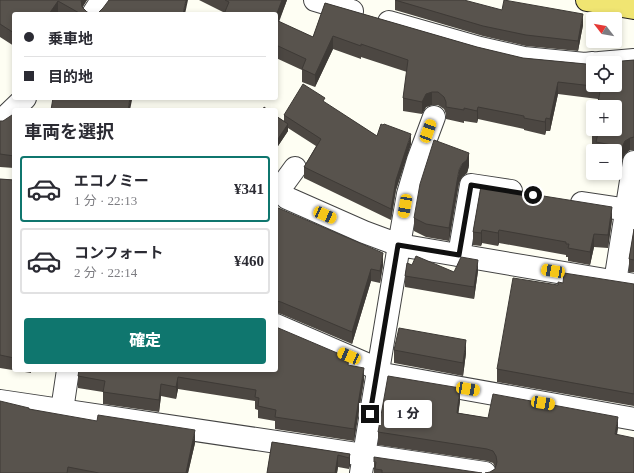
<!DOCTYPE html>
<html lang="ja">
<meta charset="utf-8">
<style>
:root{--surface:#fff;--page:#f2f2f3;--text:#2b2b33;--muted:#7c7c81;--line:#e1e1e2;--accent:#0f766e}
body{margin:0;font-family:"Times New Roman","Noto Sans JP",serif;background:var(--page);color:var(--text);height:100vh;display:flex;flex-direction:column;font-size:15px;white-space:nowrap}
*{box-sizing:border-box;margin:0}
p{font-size:13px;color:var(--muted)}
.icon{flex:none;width:22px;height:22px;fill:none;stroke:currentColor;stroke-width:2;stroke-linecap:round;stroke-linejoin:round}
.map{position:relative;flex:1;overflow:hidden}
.sheet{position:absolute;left:12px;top:108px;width:266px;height:264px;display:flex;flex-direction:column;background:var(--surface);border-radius:4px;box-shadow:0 2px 6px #0003}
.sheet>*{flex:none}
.top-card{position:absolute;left:12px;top:12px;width:266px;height:88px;border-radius:4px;box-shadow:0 2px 6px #0003;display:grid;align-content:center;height:88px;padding:0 12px;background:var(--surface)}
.needle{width:26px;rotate:301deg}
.fabs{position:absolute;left:586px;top:12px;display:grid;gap:8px}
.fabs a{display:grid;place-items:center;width:36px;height:36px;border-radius:4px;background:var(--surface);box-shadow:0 2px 6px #0003;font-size:20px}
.end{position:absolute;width:18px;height:18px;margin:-9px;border:5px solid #101010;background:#fff;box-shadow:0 0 0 2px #fff}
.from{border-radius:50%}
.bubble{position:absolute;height:28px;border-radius:4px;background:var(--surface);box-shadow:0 2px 6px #0003;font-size:13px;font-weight:800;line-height:28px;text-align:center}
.car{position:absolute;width:12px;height:24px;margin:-12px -6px;border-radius:5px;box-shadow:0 0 3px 1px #0007;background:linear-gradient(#f5c518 24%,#345 0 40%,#f5c518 0 76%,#345 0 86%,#f5c518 0)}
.top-card b{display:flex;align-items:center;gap:14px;height:38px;font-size:15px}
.top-card b+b{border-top:1px solid var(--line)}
.top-card i{width:10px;height:10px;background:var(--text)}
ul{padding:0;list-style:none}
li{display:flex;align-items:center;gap:12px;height:66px;margin:0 8px 6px;padding:0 4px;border:2px solid var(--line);border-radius:4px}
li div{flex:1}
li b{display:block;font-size:15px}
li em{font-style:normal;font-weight:800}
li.on{border-color:var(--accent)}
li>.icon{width:36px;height:36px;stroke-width:1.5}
h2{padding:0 12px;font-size:18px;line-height:48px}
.primary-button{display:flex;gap:8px;margin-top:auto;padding:8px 12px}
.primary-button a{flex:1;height:46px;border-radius:4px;background:var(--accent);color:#fff;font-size:16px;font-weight:800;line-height:46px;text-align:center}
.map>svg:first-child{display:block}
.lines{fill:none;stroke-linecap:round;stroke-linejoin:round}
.minor-casing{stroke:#434343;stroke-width:24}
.major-casing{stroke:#212121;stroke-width:24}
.minor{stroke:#fff;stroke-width:22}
.major{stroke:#f0e572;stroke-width:22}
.wall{fill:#4c4742}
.shaded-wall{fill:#3e3a36}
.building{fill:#58534d;stroke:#3e3a36;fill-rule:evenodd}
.route{stroke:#101010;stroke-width:5}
</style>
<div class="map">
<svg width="634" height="473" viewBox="0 0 634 473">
<rect width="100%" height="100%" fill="#fefef3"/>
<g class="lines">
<defs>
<g id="minor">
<path d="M 315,0 L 352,11"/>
<path d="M 93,14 L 102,0"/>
<path d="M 389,22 L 480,48 L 524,58 L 585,64 L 593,63"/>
<path d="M 599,63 L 634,60"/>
<path d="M 0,122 L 25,98"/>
<path d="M 295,168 L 279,190 L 287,198 L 364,232 L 399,245 L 408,194 L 418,160 L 434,117"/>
<path d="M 582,203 L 634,211"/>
<path d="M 459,255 L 471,185 L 511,191"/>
<path d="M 615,282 L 634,162"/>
<path d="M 276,325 L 378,369"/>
<path d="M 377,373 L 634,419"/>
<path d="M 0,401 L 485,473"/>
<path d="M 62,410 L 68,370"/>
<path d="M 361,473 L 399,245 L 634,285"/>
</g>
<path id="major" d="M 587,0 L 634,8"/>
</defs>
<use href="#minor" class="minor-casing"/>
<use href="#major" class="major-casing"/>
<use href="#minor" class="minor"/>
<use href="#major" class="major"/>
</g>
<g class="wall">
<path d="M 0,0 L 87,0 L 82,8 L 87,12 L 92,14 L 185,14 L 14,14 L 14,46 L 0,37 Z"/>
<path d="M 199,0 L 287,0 L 279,22 L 313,37 L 325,3 L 477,47 L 523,58 L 586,64 L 634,60 L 634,150 L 630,150 L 625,154 L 622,160 L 615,159 L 615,151 L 596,151 L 596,146 L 592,145 L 592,132 L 598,99 L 558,94 L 550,131 L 546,131 L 545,135 L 524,130 L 524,129 L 478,119 L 477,123 L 464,121 L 464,123 L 446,119 L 446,114 L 444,109 L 438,105 L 432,105 L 426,107 L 422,114 L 403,111 L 403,98 L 407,72 L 361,57 L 361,59 L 333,49 L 315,87 L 302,82 L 302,70 L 276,58 L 276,14 L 225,13 Z"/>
<path d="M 395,0 L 502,10 L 583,25 L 578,51 L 526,46 L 483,36 L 395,10 Z"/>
<path d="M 325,103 L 377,136 L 411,144 L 396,190 L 391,220 L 304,178 L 304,167 L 316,146 L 288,128 L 288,131 L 276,149 L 276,116 L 284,121 L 284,115 Z"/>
<path d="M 14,116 L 14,168 L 0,167 L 0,121 L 3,121 Z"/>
<path d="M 469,166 L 467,173 L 462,177 L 459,183 L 449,241 L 426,237 L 414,231 L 414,218 Z"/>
<path d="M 0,179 L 14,180 L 14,370 L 31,370 L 31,373 L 0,368 Z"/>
<path d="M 481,186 L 612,220 L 608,248 L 594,247 L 590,265 L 568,261 L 568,257 L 566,257 L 566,255 L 499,243 L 498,246 L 482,243 L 481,246 L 473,245 L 473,232 Z"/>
<path d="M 276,207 L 383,265 L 380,283 L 371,281 L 352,344 L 281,314 L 276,313 Z"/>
<path d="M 634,229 L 634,272 L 629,272 L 629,259 Z"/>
<path d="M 412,265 L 454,272 L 478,271 L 474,299 L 405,287 L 405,276 Z"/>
<path d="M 563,283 L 634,284 L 634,406 L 497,382 L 497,369 L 558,285 Z"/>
<path d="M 394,350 L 466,353 L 463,376 L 394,363 Z"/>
<path d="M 349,366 L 364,380 L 354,441 L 275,429 L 275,421 L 258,418 L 258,410 L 255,409 L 255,401 L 178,389 L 176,399 L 161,396 L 159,412 L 103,404 L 103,392 L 78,388 L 78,376 Z"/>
<path d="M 460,401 L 458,413 L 488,418 L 618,429 L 490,472 L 495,469 L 495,467 L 493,463 L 487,461 L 378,445 L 378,432 Z"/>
<path d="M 29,409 L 195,443 L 188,473 L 0,473 Z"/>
<path d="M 272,442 L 350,454 L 349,469 L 338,467 L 337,473 L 267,473 Z"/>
<path d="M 374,462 L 482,473 L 374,473 Z"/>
</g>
<g class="shaded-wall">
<path d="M 81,0 L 87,0 L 82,8 L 81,14 Z"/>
<path d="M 186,0 L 188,0 L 185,14 L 183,14 Z"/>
<path d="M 282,0 L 287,0 L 276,28 L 276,16 Z"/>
<path d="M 58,1 L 58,14 L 49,14 Z"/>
<path d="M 583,14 L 583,25 L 578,51 L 578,41 Z"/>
<path d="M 333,36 L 333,49 L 315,87 L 315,75 Z"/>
<path d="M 558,82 L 558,94 L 550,131 L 550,119 Z"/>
<path d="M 432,92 L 432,105 L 426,107 L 422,114 L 422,102 L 426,94 Z"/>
<path d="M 130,98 L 132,98 L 132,100 L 130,110 L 128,110 Z"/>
<path d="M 478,107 L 478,119 L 477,123 L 477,111 Z"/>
<path d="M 546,118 L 546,131 L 545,135 L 545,122 Z"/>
<path d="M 288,124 L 288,131 L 276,149 L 276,142 Z"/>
<path d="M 411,134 L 411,144 L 396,190 L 391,220 L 391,209 L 396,180 Z"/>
<path d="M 630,138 L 630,150 L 625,154 L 622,160 L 622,147 L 625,141 Z"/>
<path d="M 469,153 L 469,166 L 467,173 L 462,177 L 459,183 L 449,241 L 449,228 L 459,170 L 462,164 Z"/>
<path d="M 612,207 L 612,220 L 608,248 L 608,235 Z"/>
<path d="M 482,230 L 482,243 L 481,246 L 481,233 Z"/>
<path d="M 499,230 L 499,243 L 498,246 L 498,233 Z"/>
<path d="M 594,234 L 594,247 L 590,265 L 590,252 Z"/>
<path d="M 383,253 L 383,265 L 380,283 L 380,271 Z"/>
<path d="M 478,260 L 478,271 L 474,299 L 474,287 Z"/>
<path d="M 371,269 L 371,281 L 352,344 L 352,332 Z"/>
<path d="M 466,340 L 466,353 L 463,376 L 463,363 Z"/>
<path d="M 364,368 L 364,380 L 354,441 L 354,429 Z"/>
<path d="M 178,377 L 178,389 L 176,399 L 176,387 Z"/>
<path d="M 161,384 L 161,396 L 159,412 L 159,400 Z"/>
<path d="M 460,388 L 460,401 L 457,425 L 457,413 Z"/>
<path d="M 618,417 L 618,429 L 615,446 L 615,434 Z"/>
<path d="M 195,430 L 195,443 L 188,473 L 186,473 Z"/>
<path d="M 350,454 L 350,466 L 349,469 L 349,458 Z"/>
<path d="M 338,455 L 338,467 L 337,473 L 335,473 Z"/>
</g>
<g class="building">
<path d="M 0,0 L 81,0 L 82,7 L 87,12 L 92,14 L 98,13 L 103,8 L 109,0 L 186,0 L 183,14 L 81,14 L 58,1 L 49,14 L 14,14 L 14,33 L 0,24 Z"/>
<path d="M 225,0 L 282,0 L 276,16 L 276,14 L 224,14 L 229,2 Z"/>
<path d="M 395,0 L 464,0 L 502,10 L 504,0 L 583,14 L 578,41 L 526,35 L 483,26 Z"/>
<path d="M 325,3 L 477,47 L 523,58 L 586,64 L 596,62 L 599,63 L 634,60 L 634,137 L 630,138 L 625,141 L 622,147 L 596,142 L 598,133 L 592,132 L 593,127 L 593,129 L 615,129 L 615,107 L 597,107 L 601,87 L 558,82 L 550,119 L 546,118 L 545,122 L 524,118 L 524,116 L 478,107 L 477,111 L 464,108 L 464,110 L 446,107 L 446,102 L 444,97 L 438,92 L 432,92 L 426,94 L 422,102 L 403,98 L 408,60 L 361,44 L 361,46 L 333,36 L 315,75 L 302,69 L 306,59 L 276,45 L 276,20 L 313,37 ZM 593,63 L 615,63 L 615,85 L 593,85 Z"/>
<path d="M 303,84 L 325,98 L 323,101 L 377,136 L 381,124 L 383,125 L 384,124 L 411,134 L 396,180 L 391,209 L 304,167 L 321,139 L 284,115 Z"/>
<path d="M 53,98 L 130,98 L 128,110 L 51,110 Z"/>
<path d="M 264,107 L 268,110 L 263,110 Z"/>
<path d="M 12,115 L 14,116 L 14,156 L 0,154 L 0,121 L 3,121 Z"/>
<path d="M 276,116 L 288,124 L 276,142 Z"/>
<path d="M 434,140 L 469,153 L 467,160 L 462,164 L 459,170 L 449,228 L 426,224 L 414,218 L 420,184 Z"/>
<path d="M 0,179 L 14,180 L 14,358 L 0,355 Z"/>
<path d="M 481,186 L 612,207 L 608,235 L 594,234 L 590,252 L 568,248 L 569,244 L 566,244 L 566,242 L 499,230 L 498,233 L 482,230 L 481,233 L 473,232 Z"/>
<path d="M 276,207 L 383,253 L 380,271 L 371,269 L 352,332 L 281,302 L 276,301 Z"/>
<path d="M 634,229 L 634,260 L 629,259 Z"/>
<path d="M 416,256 L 454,272 L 461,257 L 478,260 L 474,287 L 405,276 L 407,263 L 412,265 Z"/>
<path d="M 564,273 L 634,284 L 634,394 L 497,369 L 513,278 L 558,285 L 558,282 L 563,283 Z"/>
<path d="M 276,327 L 349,358 L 348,365 L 364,368 L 354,429 L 275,417 L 276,410 L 258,406 L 259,398 L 255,397 L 256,390 L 178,377 L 176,387 L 161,384 L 159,400 L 103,392 L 105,381 L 78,376 L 79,370 L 276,370 Z"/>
<path d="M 399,328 L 466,340 L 463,363 L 394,350 Z"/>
<path d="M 388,376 L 460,388 L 457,413 L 488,418 L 493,394 L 618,417 L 615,434 L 634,438 L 634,473 L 485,473 L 490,472 L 495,469 L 497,462 L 496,456 L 493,451 L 487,449 L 378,432 Z"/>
<path d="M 0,401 L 29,408 L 29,409 L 97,421 L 98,415 L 195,430 L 186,473 L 99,473 L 68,467 L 67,473 L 0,473 Z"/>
<path d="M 272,442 L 350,454 L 349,458 L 338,455 L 335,473 L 267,473 Z"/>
<path d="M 374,457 L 482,473 L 382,473 L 382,470 L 375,469 L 376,462 L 374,462 Z"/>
</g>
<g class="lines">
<path class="route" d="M 370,414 L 398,245 L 459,255 L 471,185 L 533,195"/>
</g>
</svg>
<div class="fabs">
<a><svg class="needle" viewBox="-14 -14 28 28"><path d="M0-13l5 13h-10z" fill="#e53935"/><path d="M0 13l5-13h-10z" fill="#7c7c81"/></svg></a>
<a><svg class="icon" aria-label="locate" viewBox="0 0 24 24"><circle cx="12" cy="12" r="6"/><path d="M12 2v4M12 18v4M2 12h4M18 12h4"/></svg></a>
<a>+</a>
<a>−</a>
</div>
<i class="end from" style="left:533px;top:195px"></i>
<i class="end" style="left:370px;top:414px"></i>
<div class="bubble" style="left:384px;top:400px;width:48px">1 分</div>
<i class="car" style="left:428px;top:131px;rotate:20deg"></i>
<i class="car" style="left:405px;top:206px;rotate:190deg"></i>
<i class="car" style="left:325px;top:215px;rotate:114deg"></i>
<i class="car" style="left:553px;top:271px;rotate:280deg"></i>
<i class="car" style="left:349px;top:356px;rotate:293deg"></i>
<i class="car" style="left:468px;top:389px;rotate:100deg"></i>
<i class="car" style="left:543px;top:403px;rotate:100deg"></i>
<div class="top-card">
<b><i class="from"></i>乗車地</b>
<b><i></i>目的地</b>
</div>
<section class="sheet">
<h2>車両を選択</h2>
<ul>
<li class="on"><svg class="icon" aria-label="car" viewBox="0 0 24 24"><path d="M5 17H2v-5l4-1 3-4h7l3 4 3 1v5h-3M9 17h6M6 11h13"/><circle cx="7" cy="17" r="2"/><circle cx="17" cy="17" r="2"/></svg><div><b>エコノミー</b><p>1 分 · 22:13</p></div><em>¥341</em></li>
<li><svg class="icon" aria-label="car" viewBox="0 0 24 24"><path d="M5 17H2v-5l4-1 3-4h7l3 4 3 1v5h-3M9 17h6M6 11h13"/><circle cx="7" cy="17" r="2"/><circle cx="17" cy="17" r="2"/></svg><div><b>コンフォート</b><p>2 分 · 22:14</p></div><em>¥460</em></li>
</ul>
<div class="primary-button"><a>確定</a></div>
</section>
</div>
